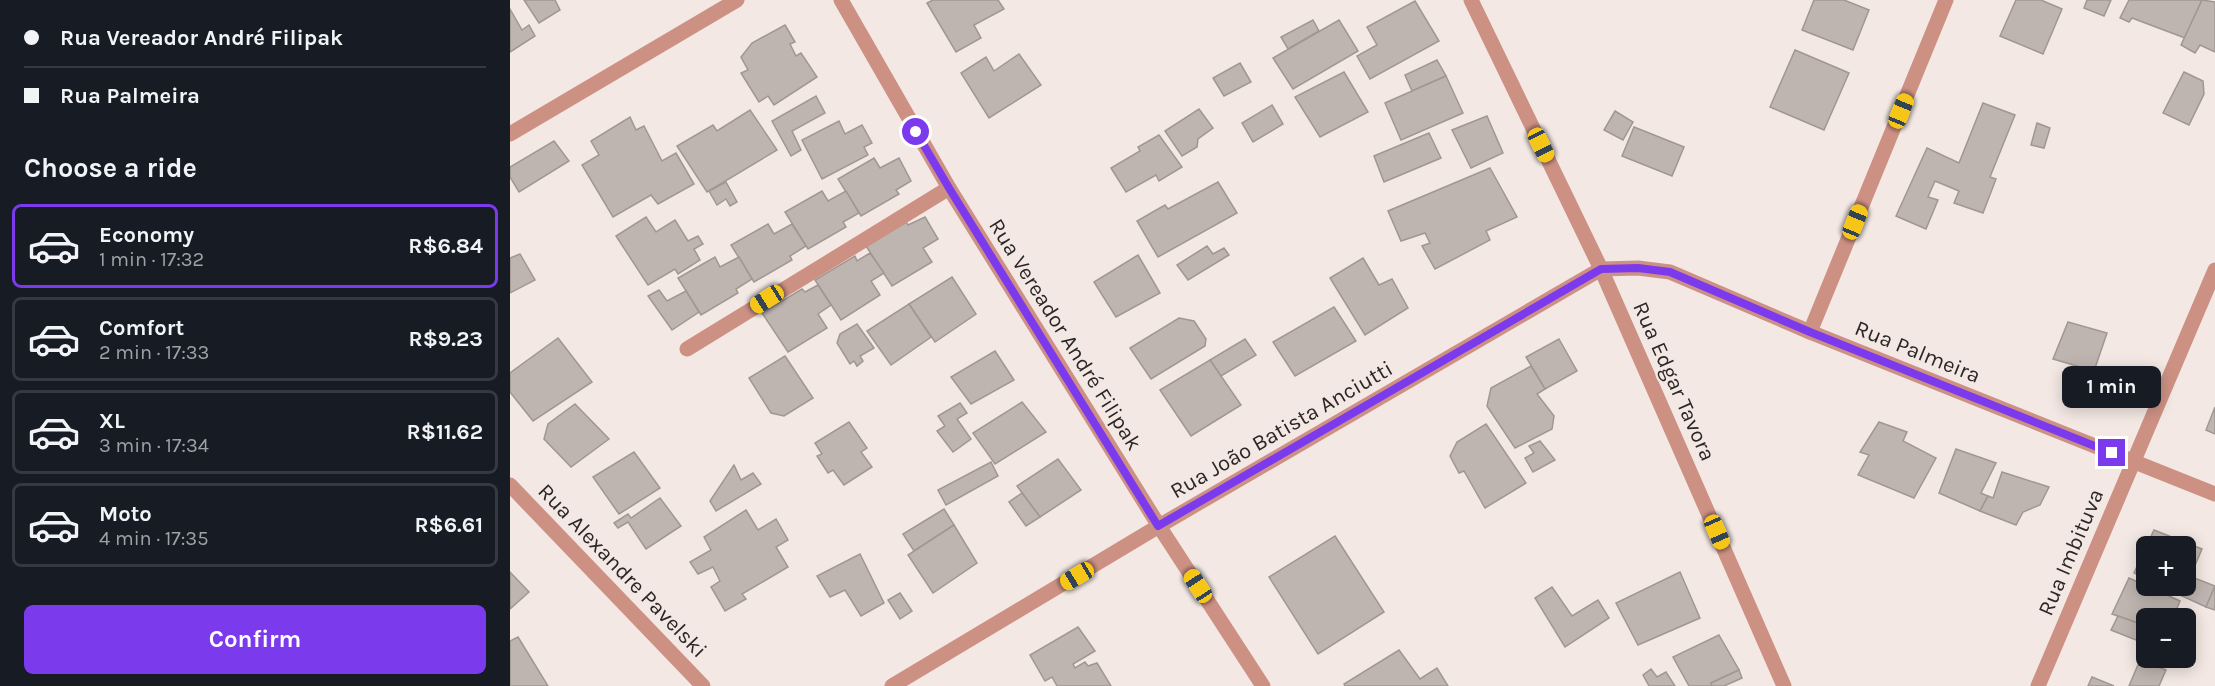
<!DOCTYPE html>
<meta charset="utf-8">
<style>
:root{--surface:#171b24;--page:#20242c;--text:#f1f3f6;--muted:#9ea1a6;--line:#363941;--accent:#7c3aed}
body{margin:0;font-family:Karla,sans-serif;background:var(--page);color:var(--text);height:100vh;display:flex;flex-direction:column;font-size:22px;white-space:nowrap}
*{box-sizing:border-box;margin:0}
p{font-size:20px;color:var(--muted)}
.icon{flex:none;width:33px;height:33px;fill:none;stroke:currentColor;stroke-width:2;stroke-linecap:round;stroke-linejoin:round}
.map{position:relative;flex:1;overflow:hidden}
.panel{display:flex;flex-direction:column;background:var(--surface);width:510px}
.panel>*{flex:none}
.hud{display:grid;align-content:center;height:132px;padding:0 24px;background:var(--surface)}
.tools{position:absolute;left:1626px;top:536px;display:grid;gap:12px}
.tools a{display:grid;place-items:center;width:60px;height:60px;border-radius:9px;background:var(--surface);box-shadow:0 3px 15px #0003;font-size:30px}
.end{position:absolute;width:27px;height:27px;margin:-14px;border:8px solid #7c3aed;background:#fff;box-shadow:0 0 0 3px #fff}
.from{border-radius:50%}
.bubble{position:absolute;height:42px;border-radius:9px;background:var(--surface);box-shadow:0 3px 15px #0003;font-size:20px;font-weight:700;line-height:42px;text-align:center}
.car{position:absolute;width:18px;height:36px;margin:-18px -9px;border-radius:8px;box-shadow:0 0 4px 2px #0007;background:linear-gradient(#f5c518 24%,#345 0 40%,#f5c518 0 76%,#345 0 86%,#f5c518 0)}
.hud b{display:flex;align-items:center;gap:21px;height:57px;font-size:22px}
.hud b+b{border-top:2px solid var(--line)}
.hud i{width:15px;height:15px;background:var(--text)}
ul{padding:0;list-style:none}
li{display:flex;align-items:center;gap:18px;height:84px;margin:0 12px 9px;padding:0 12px;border:3px solid var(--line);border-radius:9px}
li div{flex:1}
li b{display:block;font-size:22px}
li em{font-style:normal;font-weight:700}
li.current{border-color:var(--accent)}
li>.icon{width:54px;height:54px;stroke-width:1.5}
h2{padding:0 24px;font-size:27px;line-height:72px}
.primary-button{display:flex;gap:12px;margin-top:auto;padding:12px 24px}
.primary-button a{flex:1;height:69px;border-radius:9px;background:var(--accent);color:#fff;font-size:24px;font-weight:700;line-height:69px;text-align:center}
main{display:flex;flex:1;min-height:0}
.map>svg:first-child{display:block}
.building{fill:#bfb5b0;stroke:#a19792;stroke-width:1.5}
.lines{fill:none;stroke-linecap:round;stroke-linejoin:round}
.minor{stroke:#cd9184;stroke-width:15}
.route{stroke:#7c3aed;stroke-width:8}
.labels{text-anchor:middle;stroke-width:4.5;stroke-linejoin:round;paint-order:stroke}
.street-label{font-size:22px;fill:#2b2725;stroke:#f3e8e3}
</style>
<main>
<section class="panel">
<div class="hud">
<b><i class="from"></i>Rua Vereador André Filipak</b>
<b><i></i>Rua Palmeira</b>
</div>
<h2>Choose a ride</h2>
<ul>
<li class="current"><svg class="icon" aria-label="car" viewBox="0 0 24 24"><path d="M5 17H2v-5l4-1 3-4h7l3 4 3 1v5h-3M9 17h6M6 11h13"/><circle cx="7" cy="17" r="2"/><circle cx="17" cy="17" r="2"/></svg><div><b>Economy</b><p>1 min · 17:32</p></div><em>R$6.84</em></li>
<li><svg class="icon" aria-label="car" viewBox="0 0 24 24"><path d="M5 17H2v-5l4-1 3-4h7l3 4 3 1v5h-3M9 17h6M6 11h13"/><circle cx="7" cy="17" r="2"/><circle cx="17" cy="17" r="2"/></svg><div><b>Comfort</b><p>2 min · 17:33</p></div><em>R$9.23</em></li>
<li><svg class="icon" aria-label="car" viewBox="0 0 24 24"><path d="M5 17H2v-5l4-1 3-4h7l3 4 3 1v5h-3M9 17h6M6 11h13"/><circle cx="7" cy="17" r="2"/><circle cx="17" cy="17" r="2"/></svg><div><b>XL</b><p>3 min · 17:34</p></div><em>R$11.62</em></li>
<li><svg class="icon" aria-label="car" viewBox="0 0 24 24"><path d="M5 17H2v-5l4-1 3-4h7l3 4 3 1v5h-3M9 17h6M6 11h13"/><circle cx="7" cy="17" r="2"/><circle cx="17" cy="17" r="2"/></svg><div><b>Moto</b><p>4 min · 17:35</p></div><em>R$6.61</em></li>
</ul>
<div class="primary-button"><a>Confirm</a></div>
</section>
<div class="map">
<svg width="1705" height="686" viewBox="0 0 1705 686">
<rect width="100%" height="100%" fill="#f3e8e3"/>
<g class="building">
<path d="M 14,0 L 45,0 L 50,10 L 29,23 Z"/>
<path d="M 423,0 L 488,0 L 494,9 L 464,25 L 471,38 L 446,52 L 417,3 Z"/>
<path d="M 1304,0 L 1334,0 L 1359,10 L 1343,50 L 1292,30 Z"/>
<path d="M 1506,0 L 1531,0 L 1552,9 L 1533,54 L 1490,36 Z"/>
<path d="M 1577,0 L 1601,0 L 1594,16 L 1574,8 Z"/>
<path d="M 1619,0 L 1692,0 L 1675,38 L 1622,18 L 1619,22 L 1610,18 Z"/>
<path d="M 1692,0 L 1705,2 L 1705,52 L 1690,45 L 1685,53 L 1671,45 Z"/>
<path d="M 905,1 L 929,41 L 860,79 L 847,56 L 867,45 L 857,27 Z"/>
<path d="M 0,9 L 12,30 L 19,25 L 25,36 L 0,52 Z"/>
<path d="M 803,20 L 809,31 L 778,49 L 771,37 Z"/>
<path d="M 829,20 L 848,51 L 783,89 L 763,58 Z"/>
<path d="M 275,25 L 285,42 L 280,44 L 286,56 L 291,53 L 307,77 L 264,105 L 258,96 L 249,102 L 231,73 L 238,70 L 231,57 L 242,43 Z"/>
<path d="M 1285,50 L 1339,73 L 1314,130 L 1260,107 Z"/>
<path d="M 509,54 L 531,85 L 479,118 L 451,73 L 476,57 L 484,71 Z"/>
<path d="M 927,60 L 936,76 L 902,91 L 895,75 Z"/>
<path d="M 730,63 L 741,82 L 714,96 L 703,78 Z"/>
<path d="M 834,72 L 858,112 L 810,137 L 785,97 Z"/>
<path d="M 1674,72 L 1693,81 L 1694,94 L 1679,125 L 1653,113 Z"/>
<path d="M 936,76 L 953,113 L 891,140 L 875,103 Z"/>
<path d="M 306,96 L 315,113 L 282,131 L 291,150 L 281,156 L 262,121 Z"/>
<path d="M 1473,103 L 1505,115 L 1480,177 L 1486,179 L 1473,213 L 1444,203 L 1449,191 L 1425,181 L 1418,197 L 1428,200 L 1416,229 L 1386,216 L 1417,148 L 1449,163 Z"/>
<path d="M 762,105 L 773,124 L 743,142 L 732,123 Z"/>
<path d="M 689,109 L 703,128 L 688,139 L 687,147 L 672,156 L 655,131 Z"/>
<path d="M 240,110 L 267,150 L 197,192 L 167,146 L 203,125 L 207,131 Z"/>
<path d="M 1105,111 L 1123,122 L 1113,140 L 1094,130 Z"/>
<path d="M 977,116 L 993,153 L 961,168 L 942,130 Z"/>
<path d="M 120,117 L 126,130 L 134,126 L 152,161 L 166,153 L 184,184 L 148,204 L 141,195 L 103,217 L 72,165 L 89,155 L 81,141 Z"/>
<path d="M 329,121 L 335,134 L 352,125 L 362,143 L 354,147 L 358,155 L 312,179 L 292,140 Z"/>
<path d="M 1527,123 L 1540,128 L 1534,148 L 1521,145 Z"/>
<path d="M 1124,127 L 1174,147 L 1162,176 L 1112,156 Z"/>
<path d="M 919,133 L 931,158 L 874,182 L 864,156 Z"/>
<path d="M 649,135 L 672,167 L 649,181 L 646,175 L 616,192 L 601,168 L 630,151 L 628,147 Z"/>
<path d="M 44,141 L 59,161 L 9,192 L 0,177 L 0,167 Z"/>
<path d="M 364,158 L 370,168 L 389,158 L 401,181 L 386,190 L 389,194 L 351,216 L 328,179 Z"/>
<path d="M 980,168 L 1007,217 L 976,231 L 980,240 L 925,269 L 912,246 L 920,243 L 915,233 L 891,241 L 878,211 Z"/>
<path d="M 216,182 L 227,202 L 220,206 L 216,199 L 207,205 L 199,191 Z"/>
<path d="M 708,182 L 727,213 L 648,257 L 627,221 L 655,205 L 658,209 Z"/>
<path d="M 312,191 L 318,201 L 336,191 L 349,213 L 333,222 L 336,227 L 298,249 L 275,212 Z"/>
<path d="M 136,217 L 146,232 L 165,220 L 178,241 L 188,236 L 193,244 L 184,249 L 190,260 L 168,274 L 165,269 L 138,285 L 106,236 Z"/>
<path d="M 415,217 L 428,239 L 413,248 L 422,262 L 382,286 L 356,246 L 396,222 L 398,225 Z"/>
<path d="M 258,224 L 264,234 L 282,224 L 296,246 L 280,256 L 282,260 L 244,282 L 221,245 Z"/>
<path d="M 697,246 L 703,254 L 714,248 L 719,255 L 678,280 L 667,265 Z"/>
<path d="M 360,253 L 374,273 L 361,281 L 370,295 L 331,320 L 305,280 L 345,256 L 347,261 Z"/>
<path d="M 10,254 L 25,280 L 0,293 L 0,258 Z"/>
<path d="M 628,255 L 650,293 L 606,317 L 584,282 Z"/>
<path d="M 205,257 L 210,267 L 229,257 L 242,279 L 226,289 L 228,293 L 191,315 L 168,278 Z"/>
<path d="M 853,258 L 869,285 L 882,279 L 898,308 L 855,335 L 820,278 Z"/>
<path d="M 442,277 L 466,314 L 425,342 L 399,304 Z"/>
<path d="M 308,285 L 321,305 L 308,314 L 317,328 L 278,352 L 252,313 L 292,289 L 295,292 Z"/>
<path d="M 149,290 L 157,301 L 176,291 L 189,312 L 162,330 L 138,296 Z"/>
<path d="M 399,304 L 421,337 L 381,365 L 357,331 Z"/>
<path d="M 824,307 L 846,341 L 785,376 L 763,342 Z"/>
<path d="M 669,318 L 684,321 L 696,339 L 695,346 L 641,379 L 620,348 Z"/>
<path d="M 1558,322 L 1597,333 L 1584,371 L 1543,359 Z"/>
<path d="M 347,324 L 364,348 L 350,356 L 353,361 L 347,366 L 344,361 L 340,364 L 327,343 L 330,334 Z"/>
<path d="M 48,338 L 82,382 L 23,421 L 0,392 L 0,373 Z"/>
<path d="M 735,339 L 746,355 L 711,376 L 700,360 Z"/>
<path d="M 1049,339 L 1067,371 L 1035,389 L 1016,357 Z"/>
<path d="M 485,351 L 504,380 L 461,404 L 441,377 Z"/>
<path d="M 275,356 L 303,398 L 274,416 L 261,413 L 239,378 Z"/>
<path d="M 700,360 L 731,405 L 681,436 L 650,390 Z"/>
<path d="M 1021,366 L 1035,389 L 1027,394 L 1044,416 L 1042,429 L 1005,448 L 977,406 L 981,388 Z"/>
<path d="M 512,402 L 536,432 L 485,464 L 463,433 Z"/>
<path d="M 450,403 L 457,413 L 447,419 L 461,439 L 443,452 L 427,431 L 435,426 L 428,416 Z"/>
<path d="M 65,404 L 99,439 L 61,467 L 34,439 L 38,424 Z"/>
<path d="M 1705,407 L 1705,434 L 1696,430 Z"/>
<path d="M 339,422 L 357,448 L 351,452 L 362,467 L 334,485 L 323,470 L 318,473 L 307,456 L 312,454 L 305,443 Z"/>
<path d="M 1369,422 L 1397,432 L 1393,441 L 1426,458 L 1404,498 L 1348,475 L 1359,455 L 1350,452 Z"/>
<path d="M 976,424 L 1016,483 L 975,508 L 954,471 L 949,473 L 940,456 L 947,442 Z"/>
<path d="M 1030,441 L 1045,460 L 1023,472 L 1015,458 L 1024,453 L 1019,446 Z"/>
<path d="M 1446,449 L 1486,463 L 1471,493 L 1478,496 L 1470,511 L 1429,493 Z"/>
<path d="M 124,452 L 150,488 L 109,514 L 83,477 Z"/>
<path d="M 548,459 L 571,490 L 530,517 L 507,486 Z"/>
<path d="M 481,462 L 488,476 L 436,505 L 428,490 Z"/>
<path d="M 224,465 L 231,480 L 243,473 L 251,484 L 206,511 L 200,501 Z"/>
<path d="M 1492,472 L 1539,487 L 1530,505 L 1513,512 L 1506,525 L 1470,511 L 1478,496 L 1483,498 Z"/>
<path d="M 512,493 L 530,517 L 516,526 L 499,502 Z"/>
<path d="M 150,498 L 171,526 L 136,549 L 118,522 L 108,528 L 104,523 L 118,514 L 121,518 Z"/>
<path d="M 434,509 L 444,525 L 404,551 L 393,534 Z"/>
<path d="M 236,510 L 248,530 L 266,519 L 278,540 L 266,547 L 278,567 L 232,594 L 236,599 L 215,611 L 201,587 L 210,581 L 203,567 L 188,574 L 180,562 L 201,550 L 194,537 Z"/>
<path d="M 444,525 L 467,563 L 423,593 L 398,555 Z"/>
<path d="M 1644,530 L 1692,549 L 1672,596 L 1649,585 L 1676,585 L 1676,546 L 1636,546 L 1636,579 L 1624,573 Z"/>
<path d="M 825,536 L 874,612 L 808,654 L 759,577 Z"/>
<path d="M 350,554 L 374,603 L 351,616 L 335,590 L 320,597 L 307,576 Z"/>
<path d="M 0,572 L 19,592 L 0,609 Z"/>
<path d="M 1170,572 L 1190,618 L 1128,645 L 1106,603 Z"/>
<path d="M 1682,577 L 1705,586 L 1696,607 L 1672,596 Z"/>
<path d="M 1619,578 L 1670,601 L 1663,618 L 1636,618 L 1636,626 L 1602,614 Z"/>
<path d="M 1705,586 L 1705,610 L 1696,607 Z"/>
<path d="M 1042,587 L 1062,616 L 1088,600 L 1099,618 L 1055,647 L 1025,598 Z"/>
<path d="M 390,593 L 402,611 L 390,619 L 378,600 Z"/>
<path d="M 1608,616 L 1636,626 L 1636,644 L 1601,630 Z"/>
<path d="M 568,627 L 585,651 L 563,664 L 565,668 L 575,662 L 578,666 L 587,663 L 601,686 L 547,686 L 542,677 L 535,681 L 520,655 Z"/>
<path d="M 1209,635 L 1229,670 L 1201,683 L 1202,686 L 1179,686 L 1163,657 Z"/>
<path d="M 8,637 L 38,686 L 0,686 L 0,641 Z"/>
<path d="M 889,650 L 910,679 L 927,668 L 938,686 L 835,686 L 834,684 Z"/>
<path d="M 1630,660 L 1656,670 L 1649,686 L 1619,686 Z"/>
<path d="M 1141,669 L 1147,677 L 1156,672 L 1165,686 L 1139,686 L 1133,675 Z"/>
<path d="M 1229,670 L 1232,678 L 1214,686 L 1202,686 L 1201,683 Z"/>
<path d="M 1582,677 L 1604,686 L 1578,686 Z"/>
</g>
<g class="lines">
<g class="minor">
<path d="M 331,0 L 439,188 L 649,526 L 753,686"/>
<path d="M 961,0 L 1091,269 L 1274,686"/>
<path d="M 0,134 L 227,0"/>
<path d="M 1300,332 L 1436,0"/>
<path d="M 177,349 L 439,188"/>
<path d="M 0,485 L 193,686"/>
<path d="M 382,686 L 649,526 L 1091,269 L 1128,268 L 1160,272 L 1300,332 L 1705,494"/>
<path d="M 1528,686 L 1705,270"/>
</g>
</g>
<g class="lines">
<path class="route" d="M 406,132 L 439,188 L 648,526 L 1091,269 L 1128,268 L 1160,272 L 1300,332 L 1602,453"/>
</g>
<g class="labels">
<g class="street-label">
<text transform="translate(556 334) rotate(58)" y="8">Rua Vereador André Filipak</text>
<text transform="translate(1408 351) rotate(22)" y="8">Rua Palmeira</text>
<text transform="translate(1165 381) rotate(66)" y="8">Rua Edgar Tavora</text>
<text transform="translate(771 429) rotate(-30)" y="8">Rua João Batista Anciutti</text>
<text transform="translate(1560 552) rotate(-67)" y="8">Rua Imbituva</text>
<text transform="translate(113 570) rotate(46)" y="8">Rua Alexandre Pavelski</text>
</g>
</g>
</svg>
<div class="tools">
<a>+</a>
<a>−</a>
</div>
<i class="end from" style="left:406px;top:132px"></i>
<i class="end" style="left:1602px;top:453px"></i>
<div class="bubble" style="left:1552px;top:366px;width:99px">1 min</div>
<i class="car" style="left:1391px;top:111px;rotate:22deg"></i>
<i class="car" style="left:1031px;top:145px;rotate:154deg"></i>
<i class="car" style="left:1345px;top:222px;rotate:22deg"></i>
<i class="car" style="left:257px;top:299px;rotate:238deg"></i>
<i class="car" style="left:1207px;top:532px;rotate:156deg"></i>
<i class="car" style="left:567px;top:576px;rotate:239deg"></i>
<i class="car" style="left:688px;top:586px;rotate:327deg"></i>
</div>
</main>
